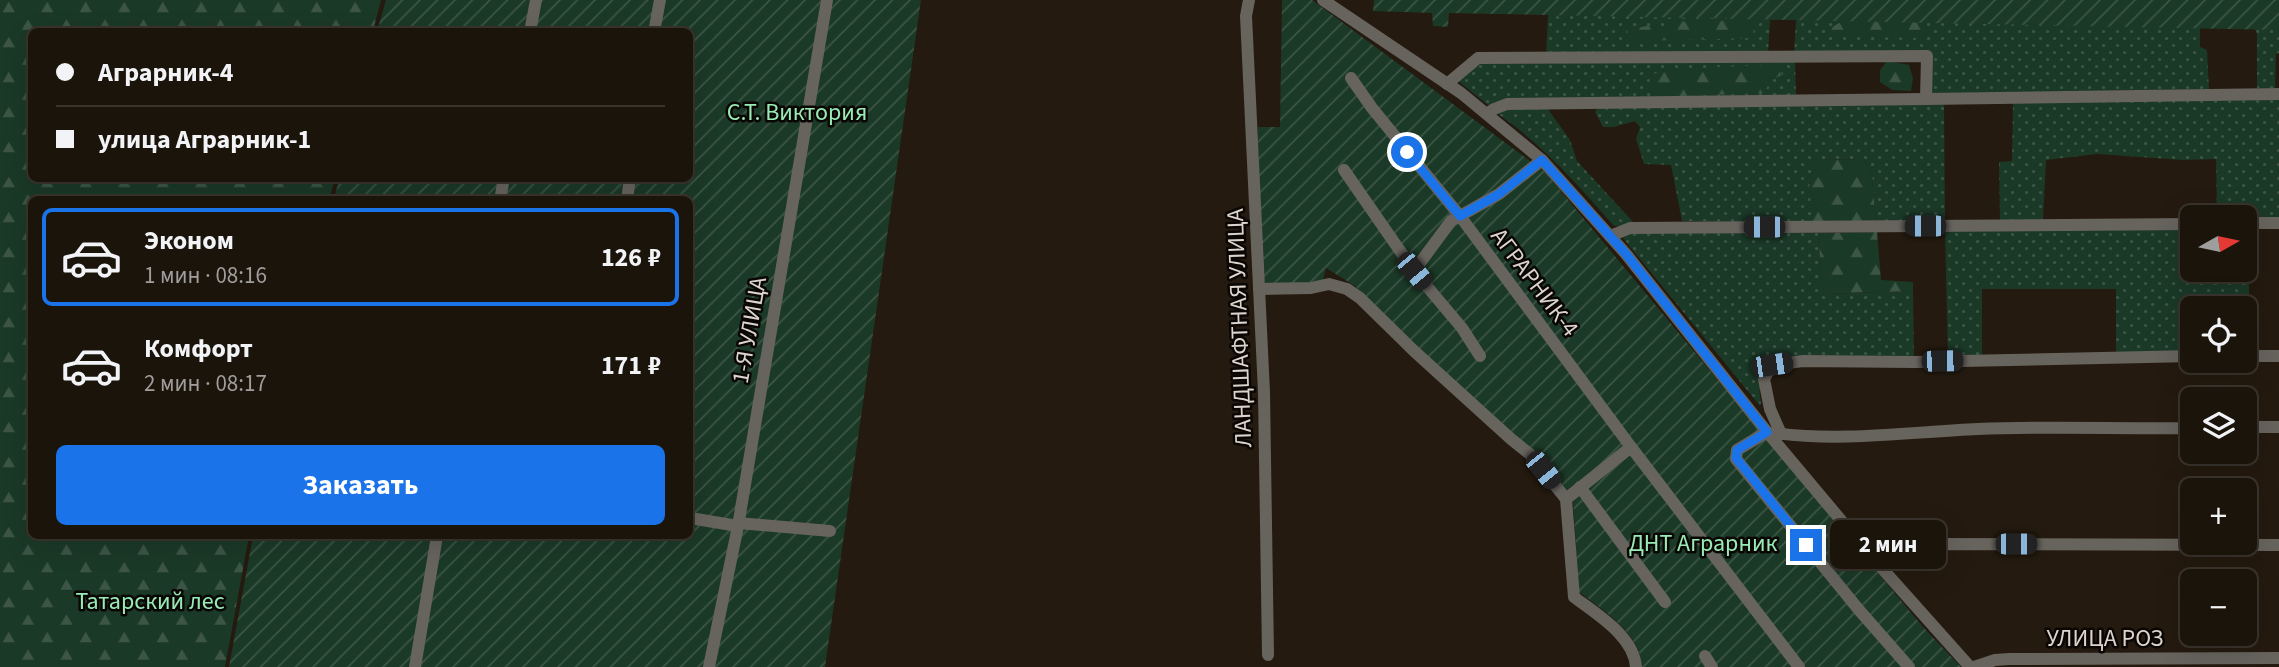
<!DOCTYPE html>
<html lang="ru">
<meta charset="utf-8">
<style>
:root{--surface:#1b140b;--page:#282119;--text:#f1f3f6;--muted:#a09e9d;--line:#39332c;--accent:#1a73e8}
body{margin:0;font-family:"Source Sans 3",sans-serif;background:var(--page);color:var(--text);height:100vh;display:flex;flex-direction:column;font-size:26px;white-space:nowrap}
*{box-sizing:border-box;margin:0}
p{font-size:23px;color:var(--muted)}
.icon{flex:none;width:38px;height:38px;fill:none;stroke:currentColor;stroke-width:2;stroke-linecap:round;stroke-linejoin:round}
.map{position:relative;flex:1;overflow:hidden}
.sheet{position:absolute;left:28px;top:196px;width:665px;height:343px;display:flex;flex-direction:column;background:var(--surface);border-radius:10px;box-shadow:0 7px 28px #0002,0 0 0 2px var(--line)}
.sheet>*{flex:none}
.banner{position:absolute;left:28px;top:28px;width:665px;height:154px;border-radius:10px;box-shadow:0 7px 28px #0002,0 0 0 2px var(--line);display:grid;align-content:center;height:154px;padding:0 28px;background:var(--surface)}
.needle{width:46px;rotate:81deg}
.tools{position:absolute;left:2180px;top:205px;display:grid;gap:14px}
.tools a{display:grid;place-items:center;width:77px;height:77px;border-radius:10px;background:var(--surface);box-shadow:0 7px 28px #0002,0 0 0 2px var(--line);font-size:35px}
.end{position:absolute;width:32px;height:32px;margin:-16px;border:9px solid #1a73e8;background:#fff;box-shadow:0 0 0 4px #fff}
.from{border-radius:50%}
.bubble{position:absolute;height:49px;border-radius:10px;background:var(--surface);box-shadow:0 7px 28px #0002,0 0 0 2px var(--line);font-size:23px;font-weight:700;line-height:49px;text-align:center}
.car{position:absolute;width:21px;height:42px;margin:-21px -10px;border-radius:9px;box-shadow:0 0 5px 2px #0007;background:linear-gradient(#222 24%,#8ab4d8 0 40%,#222 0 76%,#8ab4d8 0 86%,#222 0)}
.banner b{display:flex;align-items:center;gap:24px;height:66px;font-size:26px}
.banner b+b{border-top:2px solid var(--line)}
.banner i{width:18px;height:18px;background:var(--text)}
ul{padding:12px 0 0;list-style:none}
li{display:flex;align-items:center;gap:21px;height:98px;margin:0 14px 10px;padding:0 14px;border:4px solid transparent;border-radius:10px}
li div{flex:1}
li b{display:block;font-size:26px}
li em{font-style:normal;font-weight:700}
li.on{border-color:var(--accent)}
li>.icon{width:63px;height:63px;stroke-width:1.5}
.button{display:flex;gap:14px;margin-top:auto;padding:14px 28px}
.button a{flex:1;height:80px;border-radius:10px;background:var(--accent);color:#fff;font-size:28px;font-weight:700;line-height:80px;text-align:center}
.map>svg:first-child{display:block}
.grass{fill:url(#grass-dots)}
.forest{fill:url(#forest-firs)}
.garden{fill:url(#garden-furrows)}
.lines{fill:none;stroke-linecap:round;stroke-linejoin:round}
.minor{stroke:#67635d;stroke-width:12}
.route{stroke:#1a73e8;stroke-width:9}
.labels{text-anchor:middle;stroke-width:5;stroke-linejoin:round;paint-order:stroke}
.park-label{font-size:24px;fill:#98ebb5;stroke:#0a0603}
.street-label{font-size:24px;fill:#dcd5ce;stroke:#0a0603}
</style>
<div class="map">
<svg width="2279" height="667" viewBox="0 0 2279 667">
<defs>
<pattern id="grass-dots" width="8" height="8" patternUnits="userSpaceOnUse" patternTransform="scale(1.75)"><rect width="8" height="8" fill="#1b3927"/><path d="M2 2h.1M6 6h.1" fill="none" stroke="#3c5545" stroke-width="1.8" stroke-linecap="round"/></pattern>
<pattern id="forest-firs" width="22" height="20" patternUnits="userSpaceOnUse" patternTransform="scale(1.75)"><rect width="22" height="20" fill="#1b3927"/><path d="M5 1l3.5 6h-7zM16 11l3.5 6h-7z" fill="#3c5545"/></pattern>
<pattern id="garden-furrows" width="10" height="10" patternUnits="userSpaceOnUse" patternTransform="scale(1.75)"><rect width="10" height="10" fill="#1b3927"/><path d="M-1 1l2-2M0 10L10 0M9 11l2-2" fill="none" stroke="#3c5545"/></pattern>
</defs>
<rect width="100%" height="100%" fill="#241a0f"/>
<g class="grass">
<path d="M 1641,0 L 1781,0 L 1782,19 L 1770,20 L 1768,54 L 1546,55 L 1548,15 L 1542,14 Z"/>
<path d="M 2244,0 L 2279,16 L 2279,53 L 2276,54 L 2275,88 L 2257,88 L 2257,34 L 2255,28 L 2200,25 L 2200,47 L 2207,50 L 2209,89 L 1930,94 L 1930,55 L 1794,55 L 1796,20 Z"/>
<path d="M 1795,60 L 1796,95 L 1505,99 L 1488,105 L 1458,81 L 1469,69 L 1481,64 Z"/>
<path d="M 2279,98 L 2279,218 L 2217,217 L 2216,159 L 2183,160 L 2097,154 L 2046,160 L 2043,220 L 2000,221 L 1999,162 L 2012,161 L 2013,102 Z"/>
<path d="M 1944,103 L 1945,221 L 1876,223 L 1872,175 L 1864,160 L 1816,159 L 1813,223 L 1682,221 L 1671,165 L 1644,164 L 1636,139 L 1640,127 L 1635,121 L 1614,127 L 1603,127 L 1595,112 L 1598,107 Z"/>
<path d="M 1508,109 L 1548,109 L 1570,140 L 1577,161 L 1636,225 L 1614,226 C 1579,186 1542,144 1498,114 Z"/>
<path d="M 2193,229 L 2193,270 L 2245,270 L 2245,229 L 2248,229 L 2250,352 L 2245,352 L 2245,308 L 2193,308 L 2193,352 L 2116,354 L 2116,289 L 1982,289 L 1982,357 L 1948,357 L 1945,231 Z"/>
<path d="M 1631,232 L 1818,233 L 1822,283 L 1825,294 L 1913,291 L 1914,357 L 1798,356 L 1772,358 C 1758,376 1758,382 1761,404 L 1760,406 L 1622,237 Z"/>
</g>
<g class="forest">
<path d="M 0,0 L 381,0 L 373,31 L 32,32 L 32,178 L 335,179 L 329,199 L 32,200 L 32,536 L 249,536 L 225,667 L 0,667 Z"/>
<path d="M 1709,20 L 1753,23 L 1754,38 L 1641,41 L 1629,40 L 1627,30 L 1647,26 L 1668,26 L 1676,22 Z"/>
<path d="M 1858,20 L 1926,21 L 1928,34 L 1916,38 L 1833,36 L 1831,28 L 1839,23 Z"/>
<path d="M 1887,61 L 1909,65 L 1913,78 L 1911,91 L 1892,90 L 1880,82 L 1880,70 Z"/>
<path d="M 1780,65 L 1782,75 L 1771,80 L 1764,93 L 1655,97 L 1649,89 L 1650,74 L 1714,67 Z"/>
<path d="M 1816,159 L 1864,160 L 1872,175 L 1876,223 L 1813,223 L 1809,187 Z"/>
<path d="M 1877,232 L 1881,280 L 1913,282 L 1913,291 L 1825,294 L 1822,283 L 1818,233 Z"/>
</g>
<g class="garden">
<path d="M 386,0 L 921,0 L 825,667 L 229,667 L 253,536 L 690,536 L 690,200 L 334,199 L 339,179 L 690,178 L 690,32 L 377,31 Z"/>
<path d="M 1282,0 L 1312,0 L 1545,172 L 1923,627 L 1961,667 L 1642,667 C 1642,635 1602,609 1579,592 L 1573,501 L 1355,286 L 1326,268 L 1323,280 L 1301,284 L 1266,283 L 1260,274 L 1258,127 L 1280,127 Z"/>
<path d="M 1374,0 L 2279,0 L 2279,30 L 1449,13 L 1448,27 L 1433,26 L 1432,13 L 1373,11 Z"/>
</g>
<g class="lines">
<g class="minor">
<path d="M 1249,0 L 1246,16 L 1264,392 L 1268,655"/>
<path d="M 1323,0 L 1461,93 L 1542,160 L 1626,254 L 1767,432 L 1871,556 L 1970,667"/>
<path d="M 530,32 L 536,0"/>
<path d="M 654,32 L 660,0"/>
<path d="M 1351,78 L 1372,108 L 1460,216 L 1631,447"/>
<path d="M 1447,84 L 1478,58 L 1927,56 L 1926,99 L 2279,94"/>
<path d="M 1487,114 L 1494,109 L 1507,104 L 1926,99"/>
<path d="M 1344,170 L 1414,271 L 1462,328 L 1480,356"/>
<path d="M 500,200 L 504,178"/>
<path d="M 627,200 L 630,178"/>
<path d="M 2245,223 L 2279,223"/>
<path d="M 1610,236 L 1630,228 L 2193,224"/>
<path d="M 1414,271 L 1451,221 L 1499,194 L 1542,160"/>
<path d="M 1259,289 L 1311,288 L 1329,284 L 1347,289 L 1360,298 L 1414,351 L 1511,439 L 1531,455 L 1566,499 L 1574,597 C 1596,614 1634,636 1636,667"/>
<path d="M 2245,356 L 2279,356"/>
<path d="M 2245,427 L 2279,427"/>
<path d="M 1767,432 L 1737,450 L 1736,459 L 1859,610 L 1909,667"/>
<path d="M 1774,433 C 1841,442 1911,432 1978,429 C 2049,426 2121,429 2193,428"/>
<path d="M 1781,434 L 1770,409 L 1764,379 L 1772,365 L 1803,361 L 1914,362 L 2193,356"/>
<path d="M 1580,487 L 1665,602"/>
<path d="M 1566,499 L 1631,447 L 1799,667"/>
<path d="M 690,518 L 738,526"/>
<path d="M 738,523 L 830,531"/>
<path d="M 1871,556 L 1937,544 L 2279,545"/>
<path d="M 1705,656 L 1712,667"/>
<path d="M 415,667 L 437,536"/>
<path d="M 709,667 L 738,526 L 827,0"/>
<path d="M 1974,667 L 1995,660 L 2009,659 L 2279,658"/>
</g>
</g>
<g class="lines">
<path class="route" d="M 1407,152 L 1460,216 L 1499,194 L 1542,160 L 1626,254 L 1767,432 L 1737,450 L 1736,458 L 1806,545"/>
</g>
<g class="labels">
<g class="park-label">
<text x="797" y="120">С.Т. Виктория</text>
<text x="1703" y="551">ДНТ Аграрник</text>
<text x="150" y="609">Татарский лес</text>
</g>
<g class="street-label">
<text transform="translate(1535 282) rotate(53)" y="8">АГРАРНИК-4</text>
<text transform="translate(1239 328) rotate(-92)" y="8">ЛАНДШАФТНАЯ УЛИЦА</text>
<text transform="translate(749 330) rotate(-80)" y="8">1-Я УЛИЦА</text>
<text x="2105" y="646">УЛИЦА РОЗ</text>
</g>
</g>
</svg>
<div class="tools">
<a><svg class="needle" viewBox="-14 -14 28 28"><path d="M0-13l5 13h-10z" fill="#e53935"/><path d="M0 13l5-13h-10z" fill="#a09e9d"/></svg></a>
<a><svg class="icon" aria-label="locate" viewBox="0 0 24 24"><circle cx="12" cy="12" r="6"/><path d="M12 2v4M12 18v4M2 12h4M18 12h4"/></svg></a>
<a><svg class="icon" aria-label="layers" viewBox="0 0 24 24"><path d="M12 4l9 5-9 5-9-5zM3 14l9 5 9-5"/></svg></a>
<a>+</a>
<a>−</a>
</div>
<i class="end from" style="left:1407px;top:152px"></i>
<i class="end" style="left:1806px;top:545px"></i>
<div class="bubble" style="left:1830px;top:520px;width:116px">2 мин</div>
<i class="car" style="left:1925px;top:226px;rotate:270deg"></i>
<i class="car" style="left:1764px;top:227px;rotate:270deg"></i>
<i class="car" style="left:1414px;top:271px;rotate:140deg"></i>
<i class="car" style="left:1942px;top:361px;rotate:89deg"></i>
<i class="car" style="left:1772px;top:365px;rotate:82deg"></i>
<i class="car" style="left:1543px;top:470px;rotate:141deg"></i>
<i class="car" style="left:2016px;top:544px;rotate:90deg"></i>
<div class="banner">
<b><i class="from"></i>Аграрник-4</b>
<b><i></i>улица Аграрник-1</b>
</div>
<section class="sheet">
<ul>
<li class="on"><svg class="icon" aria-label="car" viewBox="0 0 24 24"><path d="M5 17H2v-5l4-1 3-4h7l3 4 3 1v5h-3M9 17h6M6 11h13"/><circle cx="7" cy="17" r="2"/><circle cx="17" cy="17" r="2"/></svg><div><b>Эконом</b><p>1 мин · 08:16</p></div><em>126 ₽</em></li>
<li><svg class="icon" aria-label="car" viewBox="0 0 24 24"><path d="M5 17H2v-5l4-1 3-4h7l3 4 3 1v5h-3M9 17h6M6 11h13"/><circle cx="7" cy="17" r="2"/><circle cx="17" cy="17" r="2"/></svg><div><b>Комфорт</b><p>2 мин · 08:17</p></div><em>171 ₽</em></li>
</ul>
<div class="button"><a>Заказать</a></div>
</section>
</div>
